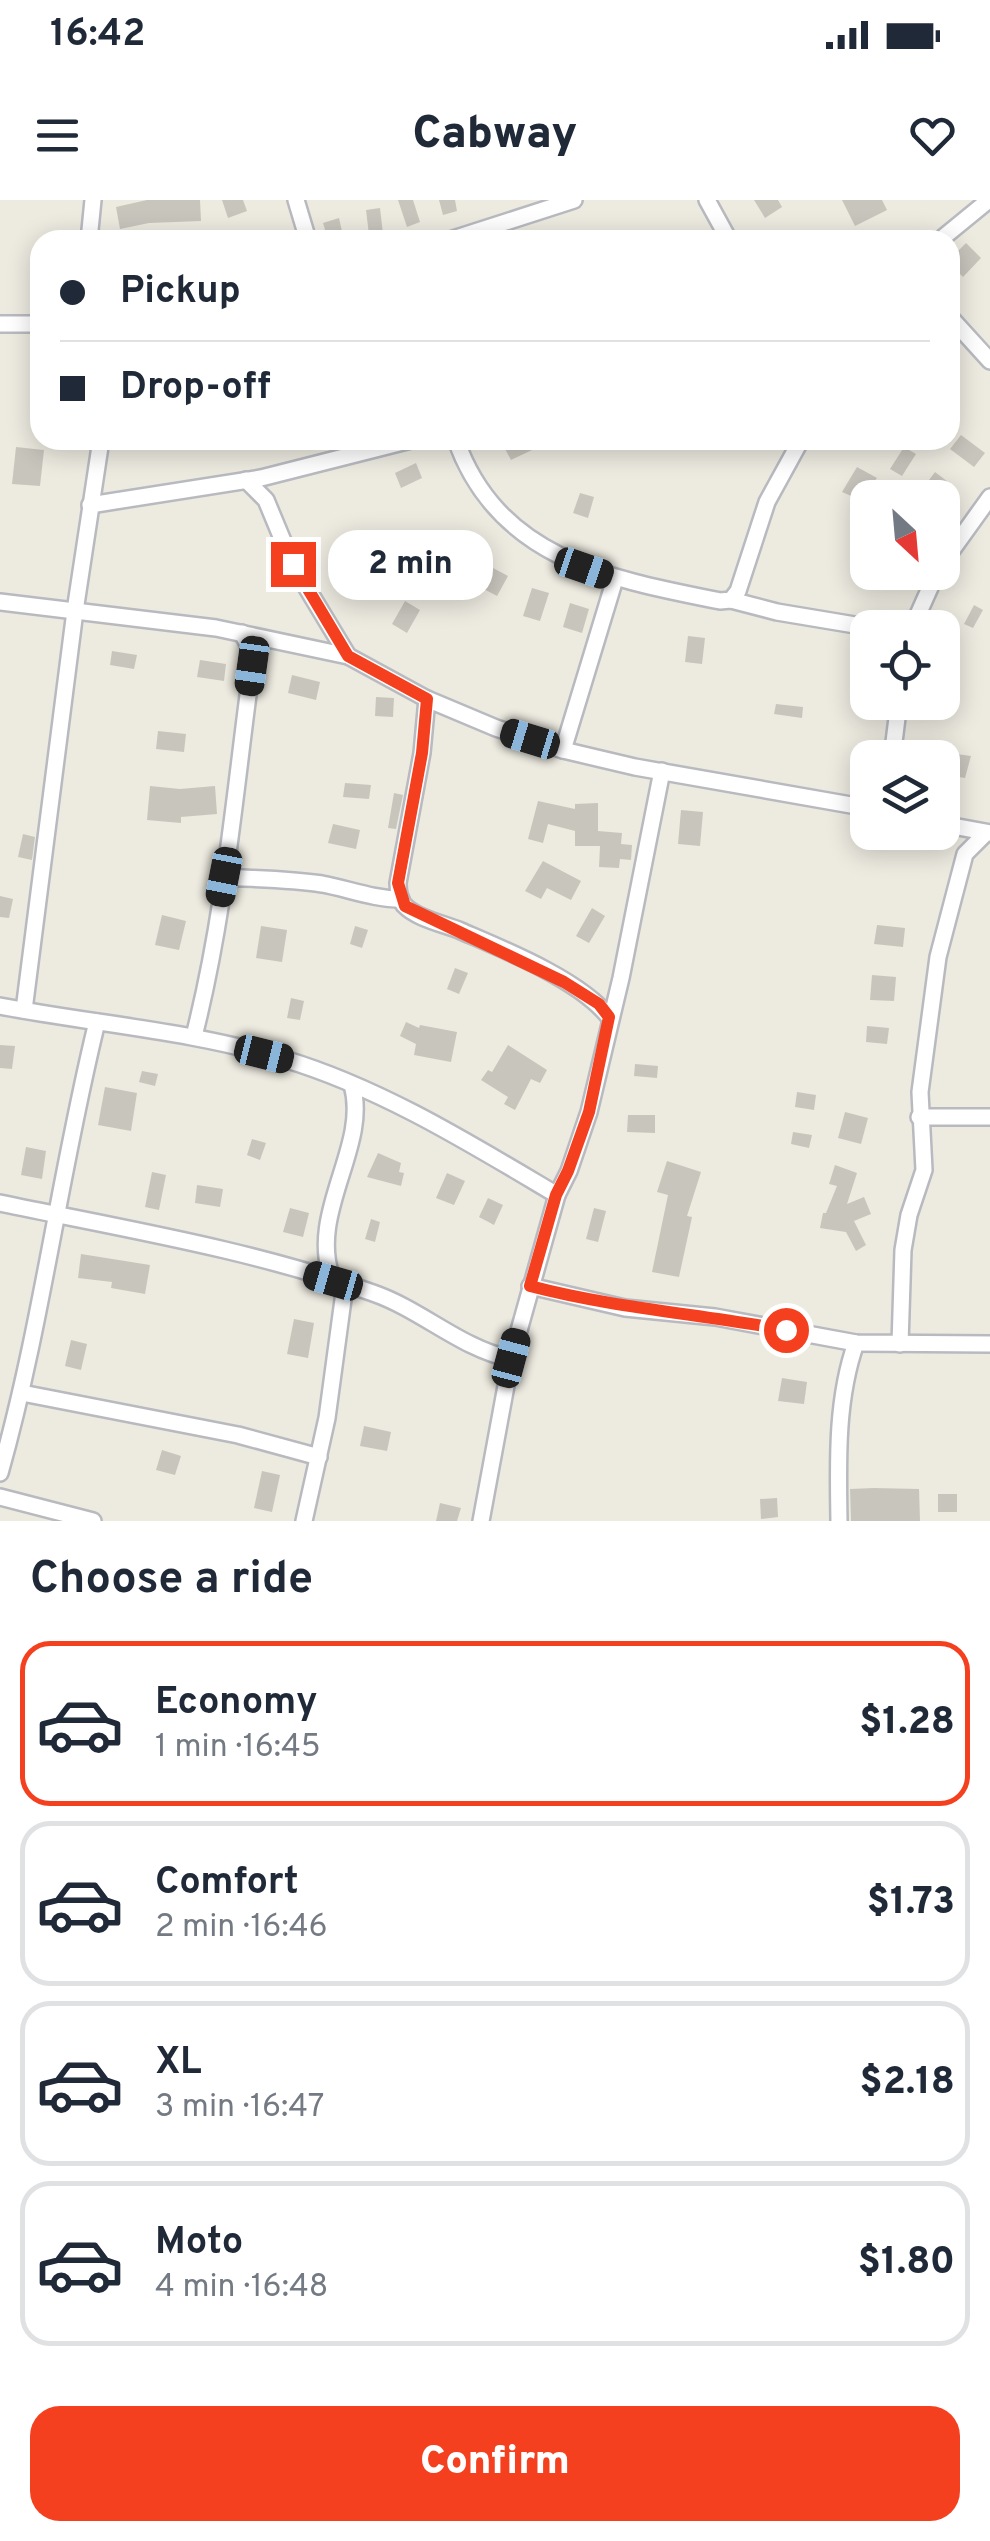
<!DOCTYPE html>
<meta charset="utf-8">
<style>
:root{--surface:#fff;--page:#f2f2f3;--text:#1f2937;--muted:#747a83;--line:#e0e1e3;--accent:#f5401f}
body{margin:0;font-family:Overpass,sans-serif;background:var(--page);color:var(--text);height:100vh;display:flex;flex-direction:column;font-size:38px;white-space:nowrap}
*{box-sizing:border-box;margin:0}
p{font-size:32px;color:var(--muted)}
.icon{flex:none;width:55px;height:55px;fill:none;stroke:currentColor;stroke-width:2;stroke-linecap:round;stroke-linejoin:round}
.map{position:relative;height:1321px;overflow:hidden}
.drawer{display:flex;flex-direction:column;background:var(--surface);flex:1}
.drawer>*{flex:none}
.top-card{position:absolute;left:30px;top:30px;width:930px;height:220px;border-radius:30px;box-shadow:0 5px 25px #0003;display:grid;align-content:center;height:220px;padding:0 30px;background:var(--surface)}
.needle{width:65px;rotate:154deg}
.fabs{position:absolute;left:850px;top:280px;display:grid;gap:20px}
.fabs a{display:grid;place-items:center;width:110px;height:110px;border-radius:20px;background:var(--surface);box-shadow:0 5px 25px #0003;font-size:50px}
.end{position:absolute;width:45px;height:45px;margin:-22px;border:12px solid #f5401f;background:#fff;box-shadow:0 0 0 5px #fff}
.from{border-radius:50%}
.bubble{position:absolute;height:70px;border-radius:30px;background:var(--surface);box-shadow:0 5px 25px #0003;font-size:32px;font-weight:800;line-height:70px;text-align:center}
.car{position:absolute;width:30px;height:60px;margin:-30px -15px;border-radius:12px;box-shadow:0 0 8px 2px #0007;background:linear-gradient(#222 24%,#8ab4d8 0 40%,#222 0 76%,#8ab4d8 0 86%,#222 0)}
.top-card b{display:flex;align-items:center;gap:35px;height:95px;font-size:38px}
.top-card b+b{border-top:2px solid var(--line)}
.top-card i{width:25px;height:25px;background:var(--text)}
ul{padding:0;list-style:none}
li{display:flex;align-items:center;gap:30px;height:165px;margin:0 20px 15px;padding:0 10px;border:5px solid var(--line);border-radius:30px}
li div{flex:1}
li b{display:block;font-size:38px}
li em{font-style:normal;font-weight:800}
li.selected{border-color:var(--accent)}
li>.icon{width:90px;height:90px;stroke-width:1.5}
h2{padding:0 30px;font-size:45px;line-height:120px}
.button{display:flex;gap:20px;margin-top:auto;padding:20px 30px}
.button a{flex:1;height:115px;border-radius:30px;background:var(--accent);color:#fff;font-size:40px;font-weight:800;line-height:115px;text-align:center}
.status{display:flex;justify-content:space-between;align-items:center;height:70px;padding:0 50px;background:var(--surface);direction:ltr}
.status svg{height:28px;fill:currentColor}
header{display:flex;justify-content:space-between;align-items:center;height:130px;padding:0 30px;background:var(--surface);font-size:45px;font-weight:800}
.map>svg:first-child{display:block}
.building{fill:#c8c5bd}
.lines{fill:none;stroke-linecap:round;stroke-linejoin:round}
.minor-casing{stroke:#b8bac0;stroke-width:20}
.minor{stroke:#fff;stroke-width:15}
.route{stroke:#f5401f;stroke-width:12}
</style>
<div class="status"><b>16:42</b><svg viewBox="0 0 49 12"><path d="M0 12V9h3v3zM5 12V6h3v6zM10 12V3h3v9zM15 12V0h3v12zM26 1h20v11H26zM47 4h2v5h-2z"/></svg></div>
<header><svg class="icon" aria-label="menu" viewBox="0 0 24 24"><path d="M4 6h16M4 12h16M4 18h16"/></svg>Cabway<svg class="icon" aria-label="heart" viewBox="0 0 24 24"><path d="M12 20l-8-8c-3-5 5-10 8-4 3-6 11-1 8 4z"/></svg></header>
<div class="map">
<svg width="990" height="1321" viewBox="0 0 990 1321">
<rect width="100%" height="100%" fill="#edebe0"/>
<g class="building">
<path d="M 147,0 L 200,0 L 201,21 L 149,23 L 120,29 L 116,7 Z"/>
<path d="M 222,0 L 243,0 L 247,11 L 228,18 Z"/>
<path d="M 398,0 L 413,0 L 420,22 L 407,27 Z"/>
<path d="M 439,0 L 455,0 L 457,11 L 443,15 Z"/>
<path d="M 754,0 L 778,0 L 782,7 L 765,18 Z"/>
<path d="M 842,0 L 882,0 L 887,10 L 855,26 Z"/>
<path d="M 380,8 L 383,34 L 369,35 L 366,10 Z"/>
<path d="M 339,18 L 344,40 L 328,40 L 323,23 Z"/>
<path d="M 966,43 L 981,58 L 963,77 L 950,64 L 950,59 Z"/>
<path d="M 961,235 L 985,253 L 974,267 L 950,249 Z"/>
<path d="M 513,240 L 527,240 L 532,250 L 511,260 L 503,245 Z"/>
<path d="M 16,247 L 44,250 L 40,286 L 12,284 Z"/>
<path d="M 904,247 L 916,254 L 902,276 L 890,269 Z"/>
<path d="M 416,263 L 422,278 L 401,288 L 395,273 Z"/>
<path d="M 857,267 L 877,278 L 860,300 L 842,292 Z"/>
<path d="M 935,272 L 952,285 L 942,298 L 936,298 L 923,288 Z"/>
<path d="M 580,293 L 594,297 L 588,318 L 573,313 Z"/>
<path d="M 493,368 L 508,376 L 497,396 L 482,388 Z"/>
<path d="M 532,388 L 549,393 L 540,421 L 523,416 Z"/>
<path d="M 405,401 L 420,410 L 407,433 L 392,424 Z"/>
<path d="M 570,403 L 589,409 L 582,433 L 563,427 Z"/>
<path d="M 974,405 L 983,410 L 973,428 L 964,424 Z"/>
<path d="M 688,436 L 705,438 L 702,464 L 685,462 Z"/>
<path d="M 112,451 L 137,455 L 134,469 L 110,465 Z"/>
<path d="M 200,460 L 226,464 L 224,481 L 197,477 Z"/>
<path d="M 292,475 L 320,482 L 316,500 L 288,493 Z"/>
<path d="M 376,497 L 394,498 L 393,517 L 375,516 Z"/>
<path d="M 776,504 L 803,507 L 802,518 L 774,514 Z"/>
<path d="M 158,531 L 186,534 L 184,552 L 156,549 Z"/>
<path d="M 942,552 L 971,556 L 965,578 L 959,577 L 958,582 L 942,580 Z"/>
<path d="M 345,583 L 371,585 L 369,599 L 343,597 Z"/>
<path d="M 150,586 L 180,589 L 215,586 L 217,614 L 181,617 L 181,623 L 147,620 Z"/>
<path d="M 394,593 L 403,595 L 396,629 L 388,628 Z"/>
<path d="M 538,601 L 575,609 L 575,604 L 598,603 L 598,631 L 622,633 L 621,644 L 632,645 L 631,660 L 620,659 L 619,668 L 599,667 L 600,646 L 575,646 L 575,631 L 548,624 L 543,643 L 528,639 Z"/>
<path d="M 681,610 L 703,612 L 700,646 L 678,644 Z"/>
<path d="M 333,624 L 360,630 L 356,649 L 328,643 Z"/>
<path d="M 23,634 L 35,637 L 32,660 L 18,657 Z"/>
<path d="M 543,661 L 581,681 L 571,700 L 547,688 L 541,699 L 525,691 Z"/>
<path d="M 0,696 L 13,699 L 9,718 L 0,717 Z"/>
<path d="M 592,708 L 605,716 L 589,743 L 576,736 Z"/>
<path d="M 162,715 L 186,721 L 179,750 L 155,745 Z"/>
<path d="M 877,725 L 905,728 L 903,747 L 874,744 Z"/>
<path d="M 261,726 L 287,730 L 282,762 L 256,758 Z"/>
<path d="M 355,726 L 368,730 L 362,748 L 350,744 Z"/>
<path d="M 455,768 L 468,773 L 459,794 L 447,789 Z"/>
<path d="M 872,775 L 896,777 L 894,801 L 870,800 Z"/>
<path d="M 291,798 L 304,801 L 300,820 L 287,818 Z"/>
<path d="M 406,822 L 419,828 L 420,825 L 457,832 L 451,862 L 414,855 L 416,844 L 400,836 Z"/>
<path d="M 867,826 L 889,828 L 887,844 L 866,842 Z"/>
<path d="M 0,845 L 15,846 L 12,869 L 0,868 Z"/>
<path d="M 508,845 L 547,870 L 540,883 L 531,879 L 515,910 L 504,904 L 508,897 L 481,880 L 488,870 L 492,872 Z"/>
<path d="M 635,864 L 658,866 L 657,878 L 634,876 Z"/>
<path d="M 142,871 L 158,874 L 155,886 L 139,882 Z"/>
<path d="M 105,887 L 137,893 L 131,931 L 98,925 Z"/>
<path d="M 797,892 L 816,895 L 814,910 L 795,907 Z"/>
<path d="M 845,912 L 868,918 L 861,944 L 838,938 Z"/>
<path d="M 628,915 L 655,915 L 655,933 L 627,932 Z"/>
<path d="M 793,932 L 812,935 L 809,948 L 791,944 Z"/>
<path d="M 252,939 L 266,943 L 260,960 L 247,955 Z"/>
<path d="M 26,947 L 46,951 L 42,979 L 21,975 Z"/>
<path d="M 378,953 L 401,963 L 399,972 L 404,973 L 401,986 L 367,977 Z"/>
<path d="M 667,961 L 701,972 L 687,1016 L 692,1017 L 679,1077 L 652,1072 L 668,995 L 657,992 Z"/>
<path d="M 835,965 L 857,973 L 847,1004 L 864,997 L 871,1014 L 854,1021 L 866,1045 L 856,1051 L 846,1032 L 820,1028 L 823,1013 L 826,1013 L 837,986 L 829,984 Z"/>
<path d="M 152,972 L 166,975 L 159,1010 L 145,1007 Z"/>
<path d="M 447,973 L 465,981 L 454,1005 L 436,998 Z"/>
<path d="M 197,985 L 223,989 L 220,1007 L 195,1003 Z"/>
<path d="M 488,998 L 503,1005 L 494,1025 L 479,1017 Z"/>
<path d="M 290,1008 L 309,1013 L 303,1037 L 283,1032 Z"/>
<path d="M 594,1008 L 606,1011 L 598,1042 L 586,1039 Z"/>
<path d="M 371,1019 L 380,1022 L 375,1042 L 365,1039 Z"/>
<path d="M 81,1054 L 150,1065 L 145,1094 L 111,1088 L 112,1082 L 78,1078 Z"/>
<path d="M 294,1119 L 314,1123 L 308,1158 L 287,1154 Z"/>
<path d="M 71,1140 L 87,1144 L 81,1170 L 65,1166 Z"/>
<path d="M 782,1178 L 807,1182 L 804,1204 L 778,1201 Z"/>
<path d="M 364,1226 L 391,1232 L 387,1251 L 360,1246 Z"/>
<path d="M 162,1250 L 181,1256 L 175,1275 L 156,1270 Z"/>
<path d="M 262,1271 L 280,1275 L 272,1312 L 254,1308 Z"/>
<path d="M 874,1288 L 919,1289 L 920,1321 L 851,1321 L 850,1289 Z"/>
<rect x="938" y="1294" width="19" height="18"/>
<path d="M 777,1298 L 778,1317 L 761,1319 L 760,1299 Z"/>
<path d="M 440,1303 L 461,1308 L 457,1321 L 436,1321 Z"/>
</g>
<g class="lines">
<defs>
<g id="minor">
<path d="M 296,0 L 308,40"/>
<path d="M 707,0 L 729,40"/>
<path d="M 89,40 L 93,0"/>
<path d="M 450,40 L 574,0"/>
<path d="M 940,40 L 989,0"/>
<path d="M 950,117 L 990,161"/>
<path d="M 0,124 L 40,124"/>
<path d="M 456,240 C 498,359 610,379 720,401 L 731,400 L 738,391 L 767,302 L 801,240"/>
<path d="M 246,280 L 266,300 L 293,365 L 348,456"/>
<path d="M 90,305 L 261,278 L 411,240"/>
<path d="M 942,364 L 990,297"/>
<path d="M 731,400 L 777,412 L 873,428"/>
<path d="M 0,402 L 216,428 L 348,456 L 427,499 L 496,528 L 563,550 L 635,567 L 868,608"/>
<path d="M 912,428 L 937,372"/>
<path d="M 427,499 L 422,553 L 398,683 C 398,690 399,699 404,705 C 417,719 445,724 461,731 C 505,750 580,780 609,817"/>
<path d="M 563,550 L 615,379"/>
<path d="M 892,558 L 899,502"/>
<path d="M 942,624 L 990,633"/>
<path d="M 224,677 C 257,679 289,679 322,684 C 349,689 373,699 401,699"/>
<path d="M 0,806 C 95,824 192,831 284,859 C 381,888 471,944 557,995"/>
<path d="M 24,810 L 75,411 L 101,240"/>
<path d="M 194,836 C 225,715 235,589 252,465 L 251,450 L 242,433"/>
<path d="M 919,917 L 990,917"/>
<path d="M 0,1003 C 125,1029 253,1050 373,1093 C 422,1110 460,1148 511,1159"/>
<path d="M 333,1081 C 306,1014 370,947 352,885"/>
<path d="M 530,1086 L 625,1108 L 715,1117 L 856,1143 L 990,1144"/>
<path d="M 900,1144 L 903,1050 L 909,1015 L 924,970 L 920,892 L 938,757 L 965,654 L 986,633"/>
<path d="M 22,1193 L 238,1235 L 319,1257"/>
<path d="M 0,1273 C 42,1124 60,971 97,822"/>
<path d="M 0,1297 L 93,1321"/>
<path d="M 304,1321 L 327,1218 L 345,1085"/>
<path d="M 481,1321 L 511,1159 L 557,995 L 569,971 L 589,912 L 621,778 L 662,571"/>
<path d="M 839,1321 C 838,1262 836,1199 856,1143"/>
</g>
</defs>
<use href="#minor" class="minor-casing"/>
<use href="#minor" class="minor"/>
</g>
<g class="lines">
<path class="route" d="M 293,364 L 348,456 L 427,499 L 422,553 L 398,683 L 405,706 L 564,782 L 599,804 L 609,817 L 589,912 L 568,971 L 556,995 L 530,1086 C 614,1108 700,1114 786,1130"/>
</g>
</svg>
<div class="fabs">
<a><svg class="needle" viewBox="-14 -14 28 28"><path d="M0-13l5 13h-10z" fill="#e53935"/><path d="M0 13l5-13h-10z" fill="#747a83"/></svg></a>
<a><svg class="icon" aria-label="locate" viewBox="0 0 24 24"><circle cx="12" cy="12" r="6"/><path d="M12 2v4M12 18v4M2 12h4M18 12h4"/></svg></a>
<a><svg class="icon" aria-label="layers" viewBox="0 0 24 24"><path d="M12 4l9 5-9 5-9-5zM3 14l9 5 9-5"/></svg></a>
</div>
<i class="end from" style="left:786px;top:1130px"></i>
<i class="end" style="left:293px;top:364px"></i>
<div class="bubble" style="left:328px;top:330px;width:165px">2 min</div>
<i class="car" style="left:584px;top:368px;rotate:109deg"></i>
<i class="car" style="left:252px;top:466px;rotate:188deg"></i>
<i class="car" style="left:530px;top:539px;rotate:287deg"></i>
<i class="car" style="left:224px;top:677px;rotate:191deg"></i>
<i class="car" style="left:264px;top:854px;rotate:104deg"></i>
<i class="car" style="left:333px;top:1081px;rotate:286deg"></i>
<i class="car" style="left:511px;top:1158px;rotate:15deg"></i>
<div class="top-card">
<b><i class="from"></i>Pickup</b>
<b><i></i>Drop-off</b>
</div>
</div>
<section class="drawer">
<h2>Choose a ride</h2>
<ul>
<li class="selected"><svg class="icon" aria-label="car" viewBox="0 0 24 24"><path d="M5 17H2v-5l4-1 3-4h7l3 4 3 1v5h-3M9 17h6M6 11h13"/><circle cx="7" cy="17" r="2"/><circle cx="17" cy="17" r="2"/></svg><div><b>Economy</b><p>1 min · 16:45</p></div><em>$1.28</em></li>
<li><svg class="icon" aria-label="car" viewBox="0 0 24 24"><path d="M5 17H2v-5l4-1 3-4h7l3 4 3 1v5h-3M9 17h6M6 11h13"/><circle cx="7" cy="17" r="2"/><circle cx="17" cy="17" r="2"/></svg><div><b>Comfort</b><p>2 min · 16:46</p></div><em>$1.73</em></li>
<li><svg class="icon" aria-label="car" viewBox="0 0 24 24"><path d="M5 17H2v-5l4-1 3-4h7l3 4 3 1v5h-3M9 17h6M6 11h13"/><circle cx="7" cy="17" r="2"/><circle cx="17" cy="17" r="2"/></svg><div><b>XL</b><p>3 min · 16:47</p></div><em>$2.18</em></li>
<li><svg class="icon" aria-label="car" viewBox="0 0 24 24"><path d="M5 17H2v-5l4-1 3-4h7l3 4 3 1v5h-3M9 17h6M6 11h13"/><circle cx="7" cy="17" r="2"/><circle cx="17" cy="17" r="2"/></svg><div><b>Moto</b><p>4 min · 16:48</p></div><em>$1.80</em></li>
</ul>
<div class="button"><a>Confirm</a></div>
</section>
